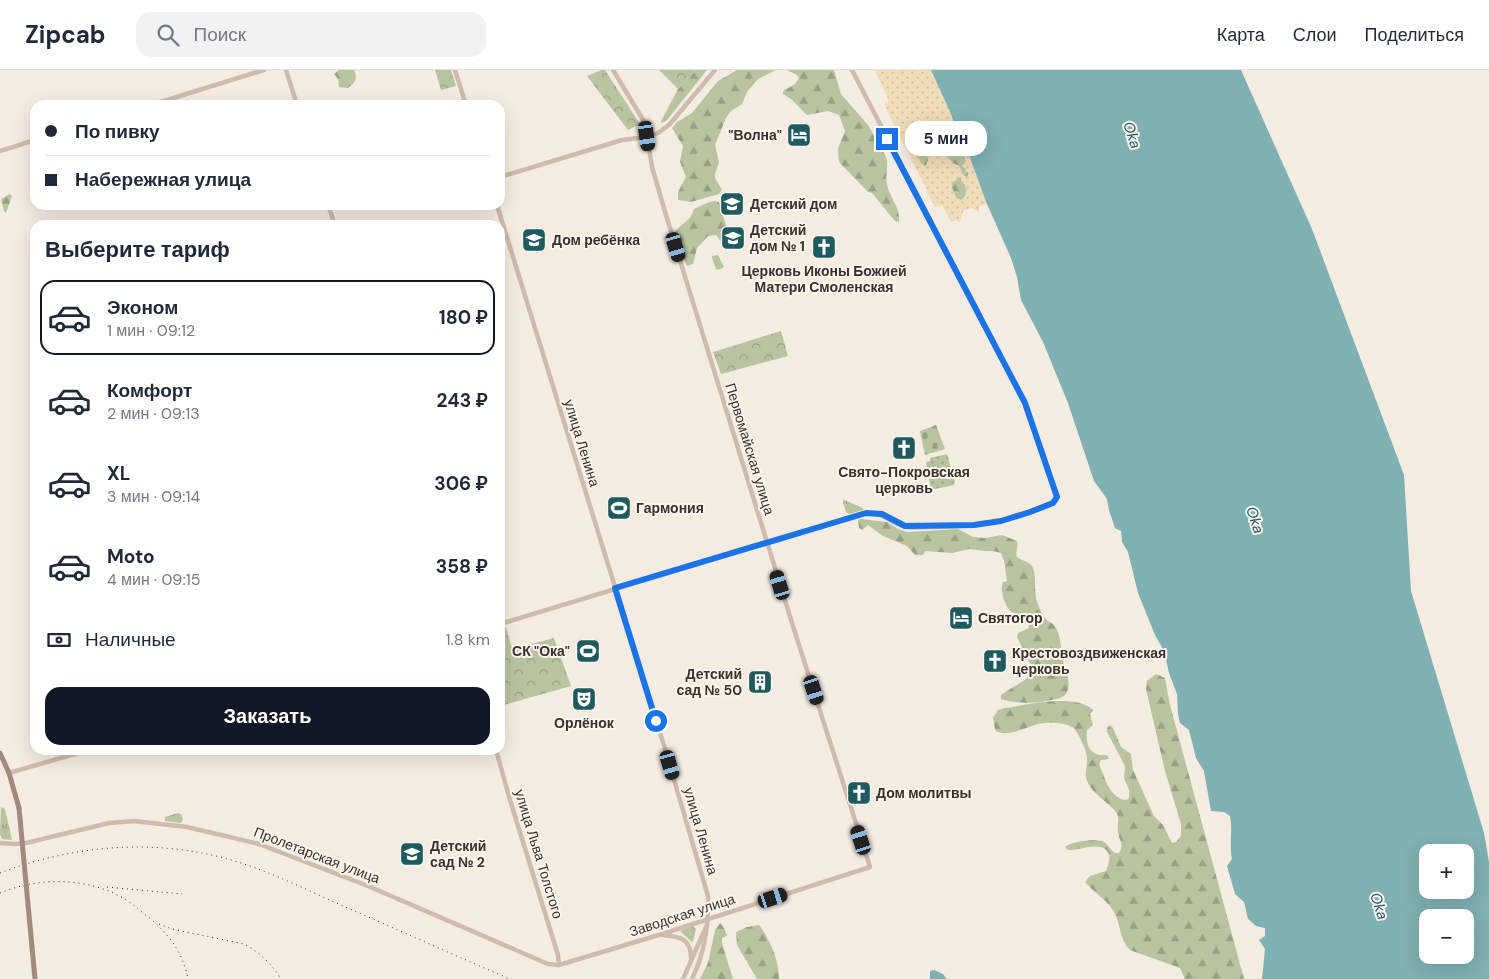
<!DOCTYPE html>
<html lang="ru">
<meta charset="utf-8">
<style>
:root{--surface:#fff;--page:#f2f2f3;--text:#1f2937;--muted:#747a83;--line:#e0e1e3;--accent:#111827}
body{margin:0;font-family:"DM Sans",sans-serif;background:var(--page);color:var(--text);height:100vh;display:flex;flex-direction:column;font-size:19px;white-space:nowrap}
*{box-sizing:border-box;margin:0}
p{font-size:16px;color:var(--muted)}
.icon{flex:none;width:28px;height:28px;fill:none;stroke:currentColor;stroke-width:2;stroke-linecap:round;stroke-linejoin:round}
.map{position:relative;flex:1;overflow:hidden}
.details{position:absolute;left:30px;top:150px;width:475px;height:535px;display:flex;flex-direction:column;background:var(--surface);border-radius:15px;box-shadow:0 5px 20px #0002}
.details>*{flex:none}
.hud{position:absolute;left:30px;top:30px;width:475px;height:110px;border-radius:15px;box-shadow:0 5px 20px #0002;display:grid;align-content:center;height:110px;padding:0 15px;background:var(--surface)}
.controls{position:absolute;left:1419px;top:774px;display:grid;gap:10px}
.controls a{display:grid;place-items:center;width:55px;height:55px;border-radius:10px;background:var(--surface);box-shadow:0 5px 20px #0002;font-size:25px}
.end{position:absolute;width:22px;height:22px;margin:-11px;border:6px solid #1a73e8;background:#fff;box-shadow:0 0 0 2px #fff}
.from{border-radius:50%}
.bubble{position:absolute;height:35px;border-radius:15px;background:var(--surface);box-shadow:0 5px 20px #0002;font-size:16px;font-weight:700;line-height:35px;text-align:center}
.car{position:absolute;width:15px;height:30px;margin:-15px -8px;border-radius:6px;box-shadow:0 0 4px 1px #0007;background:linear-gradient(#222 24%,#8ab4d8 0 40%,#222 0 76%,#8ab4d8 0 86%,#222 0)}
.hud b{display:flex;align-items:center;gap:18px;height:48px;font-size:19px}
.hud b+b{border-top:1px solid var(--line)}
.hud i{width:12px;height:12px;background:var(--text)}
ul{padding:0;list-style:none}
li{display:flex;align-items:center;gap:15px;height:75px;margin:0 10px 8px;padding:0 5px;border:2px solid transparent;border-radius:15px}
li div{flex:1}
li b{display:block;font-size:19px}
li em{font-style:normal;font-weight:700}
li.current{border-color:var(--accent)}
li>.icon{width:45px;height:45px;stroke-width:1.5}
h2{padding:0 15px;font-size:22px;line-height:60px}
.pay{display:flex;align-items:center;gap:12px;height:55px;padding:0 15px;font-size:19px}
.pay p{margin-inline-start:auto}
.action{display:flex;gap:10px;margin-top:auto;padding:10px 15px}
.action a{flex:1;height:58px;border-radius:15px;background:var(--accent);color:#fff;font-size:20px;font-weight:700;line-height:58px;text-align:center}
header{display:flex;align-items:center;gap:30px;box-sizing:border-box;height:70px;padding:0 25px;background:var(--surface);border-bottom:1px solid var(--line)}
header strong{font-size:24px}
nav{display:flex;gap:28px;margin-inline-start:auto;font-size:18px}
.search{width:350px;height:45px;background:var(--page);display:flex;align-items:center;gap:12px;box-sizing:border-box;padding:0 18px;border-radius:15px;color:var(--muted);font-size:19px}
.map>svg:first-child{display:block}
.grass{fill:url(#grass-tufts)}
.forest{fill:url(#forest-firs)}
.sand{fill:url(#sand-dots);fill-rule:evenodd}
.cemetery{fill:url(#cemetery-stones)}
.park{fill:url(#park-crowns)}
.garden{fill:url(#garden-dots)}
.pitch{fill:#b8c4a0}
.water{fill:#7fb0b2;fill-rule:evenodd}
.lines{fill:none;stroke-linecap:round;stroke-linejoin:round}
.tertiary{stroke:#cdbbac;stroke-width:4.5}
.secondary{stroke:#a18a7d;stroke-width:5}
.rail{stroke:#3b302b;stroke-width:1;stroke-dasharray:1 4;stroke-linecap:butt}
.secondary-bridge{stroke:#a18a7d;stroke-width:5}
.route{stroke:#1a73e8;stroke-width:6}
.labels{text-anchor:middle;stroke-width:4;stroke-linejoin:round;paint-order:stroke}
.poi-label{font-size:14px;font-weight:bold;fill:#3b302b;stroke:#fbf5ee;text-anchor:start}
.street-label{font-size:14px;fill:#3b302b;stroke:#fbf5ee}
.water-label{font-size:15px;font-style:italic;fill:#1f5a5e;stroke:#fbf5ee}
</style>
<header>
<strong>Zipcab</strong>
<div class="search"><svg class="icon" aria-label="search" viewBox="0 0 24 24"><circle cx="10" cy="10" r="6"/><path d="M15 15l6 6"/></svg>Поиск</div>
<nav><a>Карта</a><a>Слои</a><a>Поделиться</a></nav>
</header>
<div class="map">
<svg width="1489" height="909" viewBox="0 0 1489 909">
<defs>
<pattern id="grass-tufts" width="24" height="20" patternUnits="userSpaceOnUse" patternTransform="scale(1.25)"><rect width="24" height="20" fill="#b8c4a0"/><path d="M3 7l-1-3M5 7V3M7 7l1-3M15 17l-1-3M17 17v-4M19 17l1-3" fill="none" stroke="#97a083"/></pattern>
<pattern id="forest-firs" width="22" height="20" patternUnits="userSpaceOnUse" patternTransform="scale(1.25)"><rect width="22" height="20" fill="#b8c4a0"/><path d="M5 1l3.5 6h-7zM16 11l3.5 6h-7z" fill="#97a083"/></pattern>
<pattern id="sand-dots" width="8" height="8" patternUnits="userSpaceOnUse" patternTransform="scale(1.25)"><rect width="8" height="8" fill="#efdcb8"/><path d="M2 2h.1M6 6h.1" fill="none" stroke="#cebd9e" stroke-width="1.8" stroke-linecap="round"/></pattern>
<pattern id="cemetery-stones" width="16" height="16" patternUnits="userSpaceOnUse" patternTransform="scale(1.25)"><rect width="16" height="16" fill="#b8c4a0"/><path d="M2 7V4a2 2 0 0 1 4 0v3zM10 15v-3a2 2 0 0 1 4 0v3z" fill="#97a083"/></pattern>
<pattern id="park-crowns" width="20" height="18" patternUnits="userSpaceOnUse" patternTransform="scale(1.25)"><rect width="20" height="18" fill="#b8c4a0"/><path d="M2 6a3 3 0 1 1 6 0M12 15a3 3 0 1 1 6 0" fill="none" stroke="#97a083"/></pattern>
<pattern id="garden-dots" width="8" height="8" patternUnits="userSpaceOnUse" patternTransform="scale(1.25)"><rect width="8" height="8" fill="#b8c4a0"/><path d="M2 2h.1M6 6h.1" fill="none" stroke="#97a083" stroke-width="1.8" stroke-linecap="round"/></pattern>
</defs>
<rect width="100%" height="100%" fill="#f4ebe1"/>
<g class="grass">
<path d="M 844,430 L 863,438 L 863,440 L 849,444 L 846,442 L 843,432 Z"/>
<path d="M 1,737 L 5,739 L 12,770 L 2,769 L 0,764 Z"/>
<path d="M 178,743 L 181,744 L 183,749 L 181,753 L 165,751 L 165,747 Z"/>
<path d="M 693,856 L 696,859 L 693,871 L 692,872 L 680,861 Z"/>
</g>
<g class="forest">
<path d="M 339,0 L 354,0 C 358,8 355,13 348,18 L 339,17 L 338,9 L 334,4 Z"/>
<path d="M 696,0 L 707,0 L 667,50 L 662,53 L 661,51 L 678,19 Z"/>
<path d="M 737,0 L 776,0 L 758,9 L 747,22 L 742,34 L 731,41 L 726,48 L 715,75 L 719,92 L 715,104 L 715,108 L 722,120 L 719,124 L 691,132 L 678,130 L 678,122 L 686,107 L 680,92 L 683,76 L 672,58 L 677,52 L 692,43 L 718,11 Z"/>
<path d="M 787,0 L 834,0 L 841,24 L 868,55 L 886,87 C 889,95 885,105 887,114 C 889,127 901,138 899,152 L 895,151 L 872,123 L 868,122 L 839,92 L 838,79 L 845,61 L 839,45 L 828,41 L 807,45 L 791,29 L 783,24 L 783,21 L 795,14 L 799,8 L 797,5 Z"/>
<path d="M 948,65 L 950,65 L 958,80 L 965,83 L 966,92 L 963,95 L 969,103 L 967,107 L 964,106 L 959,96 L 951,92 L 947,86 L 948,81 L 945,72 Z"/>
<path d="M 915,79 L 922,79 L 923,84 L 924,82 L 929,87 L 926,96 L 921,94 L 913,80 Z"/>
<path d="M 959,107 L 961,107 L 967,119 L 965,127 L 961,130 L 956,128 L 952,118 L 952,113 Z"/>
<path d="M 10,124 L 12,126 L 6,143 L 4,141 L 1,129 Z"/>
<path d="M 715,131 L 719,132 L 727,159 L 727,170 L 722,173 L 716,165 L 708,166 L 697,178 L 693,194 L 687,196 L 684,190 L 676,161 C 684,151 690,152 694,139 L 709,132 Z"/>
<path d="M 861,449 L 887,452 L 898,459 L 907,462 L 958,459 L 973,467 L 985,468 L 1002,465 L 1017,471 C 1019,477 1015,481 1017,487 C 1021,490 1026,491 1030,494 C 1039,502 1032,521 1038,534 C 1040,540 1043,547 1048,551 C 1050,552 1052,553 1054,555 C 1061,564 1061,578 1062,588 C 1064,599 1072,610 1067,622 C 1064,629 1054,629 1047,631 C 1034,633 1014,634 1001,629 L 1001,625 L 1026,609 L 1033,600 L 1017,567 L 1018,563 L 1029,558 C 1029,547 1019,549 1012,542 C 1005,537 999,520 1003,512 L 1007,511 L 1004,490 L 1001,483 L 993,481 L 985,481 L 969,479 L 953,483 L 925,481 L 923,485 L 915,485 L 907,476 L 883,466 L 868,455 L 862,460 L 859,458 L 858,450 Z"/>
<path d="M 1156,604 L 1165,608 L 1170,635 L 1244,909 L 1185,909 L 1180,898 L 1130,880 C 1120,871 1121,856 1115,844 C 1109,831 1094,823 1085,812 L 1090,806 L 1106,801 C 1108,796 1110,790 1109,785 C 1104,769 1080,781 1068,780 L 1065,777 C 1072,771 1093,769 1102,771 C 1108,773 1110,780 1115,783 L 1119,783 C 1125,774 1119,771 1118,762 C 1117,757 1119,751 1118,746 C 1116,737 1094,726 1088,713 C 1083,704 1088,697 1087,687 C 1087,681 1077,659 1072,657 C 1063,652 1048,652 1038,654 C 1026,657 1005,669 995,660 L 993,648 L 998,640 L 1005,638 C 1027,635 1076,623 1093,640 L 1090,644 L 1093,655 L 1087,660 C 1085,675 1090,687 1107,685 L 1109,689 L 1101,690 L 1099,694 C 1105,707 1109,728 1126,730 L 1129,728 L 1129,720 L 1124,708 L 1125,696 L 1107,662 L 1107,658 L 1110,655 L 1113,658 L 1121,677 L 1131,684 L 1133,700 L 1154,746 L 1163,755 L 1172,773 L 1176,772 L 1181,766 L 1181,754 L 1165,701 L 1146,619 L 1147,611 Z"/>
<path d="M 720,853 L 724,858 L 727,866 L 722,868 L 722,873 L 733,909 L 700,909 L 708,893 L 715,860 Z"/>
<path d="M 759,855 C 770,870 779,890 779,909 L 757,909 L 737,875 L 736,862 L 747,857 Z"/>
</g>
<path class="sand" d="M 875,0 L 931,0 L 951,44 L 957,63 L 966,77 L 987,134 L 979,136 L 979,143 L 972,138 L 963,141 L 960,152 L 956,150 L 951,152 L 942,135 L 935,137 L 884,34 L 889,31 ZM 947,66 L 951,66 L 951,71 L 955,71 L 958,81 L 965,83 L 966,92 L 963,95 L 962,97 L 966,98 L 965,101 L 969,103 L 967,107 L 964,106 C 962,96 952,95 947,86 L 948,83 L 950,83 L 948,78 L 949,75 L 945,72 ZM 915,79 L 920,81 L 922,79 L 924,81 L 921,86 L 924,86 L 924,82 L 927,87 L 929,88 L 926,96 L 921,94 C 920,88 916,85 913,80 ZM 959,107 L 961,107 L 962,113 L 966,115 L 965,118 L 967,119 L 965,127 L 961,130 L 956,128 L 952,119 L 952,113 Z"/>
<path class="cemetery" d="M 936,355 L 945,379 L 925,385 L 920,361 Z"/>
<g class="park">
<path d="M 435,0 L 451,0 L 456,16 L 441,20 Z"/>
<path d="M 602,0 L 605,0 L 640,54 L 628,60 L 587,6 Z"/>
<path d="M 659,0 L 696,0 L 678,19 Z"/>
<path d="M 781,261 L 788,286 L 721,304 L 713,282 Z"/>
<path d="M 506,557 L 512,579 L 554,568 L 571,616 L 500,636 L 500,559 Z"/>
</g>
<path class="garden" d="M 947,384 L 955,411 L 954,415 L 931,420 L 926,392 L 930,391 L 930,388 Z"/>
<path class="pitch" d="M 718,185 L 724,197 L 718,200 L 716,199 L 712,188 L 712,186 Z"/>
<g class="water">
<path d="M 931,0 L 1241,0 L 1312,159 L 1404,405 L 1411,521 L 1484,763 L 1489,792 L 1489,909 L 1262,909 L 1265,879 L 1259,870 L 1265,866 L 1265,858 L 1256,856 L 1248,849 L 1244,832 L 1235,824 L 1227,796 L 1232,789 C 1229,773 1233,762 1230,746 L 1224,742 L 1211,741 L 1204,701 L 1196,688 L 1189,660 L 1180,653 L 1178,644 L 1177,624 L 1169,603 L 1164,581 L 1155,565 L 1138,523 L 1128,482 L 1122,472 L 1121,461 L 1115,458 L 1109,440 L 1107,429 L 1094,411 L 1068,333 L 1043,272 L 1021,230 L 1017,207 L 1011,188 L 987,134 L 966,77 L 957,63 L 951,44 ZM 1428,782 L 1465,782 L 1465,820 L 1428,820 ZM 1428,848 L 1465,848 L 1465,885 L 1428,885 Z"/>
<path d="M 934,900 L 943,904 L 947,909 L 930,909 L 930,901 Z"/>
</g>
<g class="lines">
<g class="tertiary">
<path d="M 286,0 L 297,35"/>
<path d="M 455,0 L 466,35"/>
<path d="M 151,35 L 264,0"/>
<path d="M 0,81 L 35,70"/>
<path d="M 500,107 L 622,70 L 647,67 L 658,63 L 670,54 L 715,0"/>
<path d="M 328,135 L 335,155"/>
<path d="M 497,135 L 666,682 L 708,826 C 709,856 705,882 692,909"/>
<path d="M 500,554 L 866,443 C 884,442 890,453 906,457 C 912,458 921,457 929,457 C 971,457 1017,453 1055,431 L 1057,425 L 1025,333 L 852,0"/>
<path d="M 496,680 L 510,730 L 558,885 L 559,895"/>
<path d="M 9,703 L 88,680"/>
<path d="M 0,773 L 16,774 L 26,773 L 109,753 L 134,751 L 187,757 L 259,774 L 368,816 L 548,894 L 559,895 L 662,864 L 870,797 L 792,553 L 666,145 L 652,97 L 645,53 L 613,0"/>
<path d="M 663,865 C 680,867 691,868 691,888"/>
<path d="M 683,909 L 706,857"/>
</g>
<g class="secondary">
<path d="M 0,683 L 9,703 L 19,738"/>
<path d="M 32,877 L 35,909"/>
</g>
<g class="rail">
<path d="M 0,803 C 68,777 144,769 216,786 C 263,797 306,820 350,839 C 403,862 456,886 510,909"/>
<path d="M 107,817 L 182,824"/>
<path d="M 0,823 C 39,807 86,807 123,828 C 132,833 139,840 147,846 C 168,863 183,882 188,909"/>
<path d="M 159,854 L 172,859 L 244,874 C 259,882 272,894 281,909"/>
</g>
<path class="secondary-bridge" d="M 19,738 L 32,877"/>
</g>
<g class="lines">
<path class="route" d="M 656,651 L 615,518 L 866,443 L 882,444 L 905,456 L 974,455 L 1001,451 L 1030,442 L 1053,433 L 1057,427 L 1025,333 L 887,69"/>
</g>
<defs>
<symbol id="hotel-square" viewBox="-11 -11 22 22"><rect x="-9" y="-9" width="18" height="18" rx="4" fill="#1f5a5e" stroke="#fbf5ee"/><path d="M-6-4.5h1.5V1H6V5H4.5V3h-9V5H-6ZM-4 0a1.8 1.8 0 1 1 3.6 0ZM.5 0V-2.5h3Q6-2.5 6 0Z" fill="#fff"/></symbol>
<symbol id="school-square" viewBox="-11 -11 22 22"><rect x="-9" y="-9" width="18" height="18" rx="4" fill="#1f5a5e" stroke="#fbf5ee"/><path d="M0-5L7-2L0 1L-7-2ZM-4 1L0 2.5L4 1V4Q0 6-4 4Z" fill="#fff"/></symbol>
<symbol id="church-square" viewBox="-11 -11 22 22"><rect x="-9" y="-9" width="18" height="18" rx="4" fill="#1f5a5e" stroke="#fbf5ee"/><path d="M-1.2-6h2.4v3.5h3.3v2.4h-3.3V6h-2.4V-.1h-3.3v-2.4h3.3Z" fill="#fff"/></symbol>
<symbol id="stadium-square" viewBox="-11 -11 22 22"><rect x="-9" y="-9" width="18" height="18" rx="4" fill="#1f5a5e" stroke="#fbf5ee"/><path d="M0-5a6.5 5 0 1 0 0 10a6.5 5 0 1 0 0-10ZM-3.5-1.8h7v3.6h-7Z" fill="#fff"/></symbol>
<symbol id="building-square" viewBox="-11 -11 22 22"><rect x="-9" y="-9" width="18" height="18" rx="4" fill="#1f5a5e" stroke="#fbf5ee"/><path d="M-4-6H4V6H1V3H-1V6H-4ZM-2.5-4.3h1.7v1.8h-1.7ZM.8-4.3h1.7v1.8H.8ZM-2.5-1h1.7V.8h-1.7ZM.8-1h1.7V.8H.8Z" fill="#fff"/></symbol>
<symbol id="theatre-square" viewBox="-11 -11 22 22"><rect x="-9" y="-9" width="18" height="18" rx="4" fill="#1f5a5e" stroke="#fbf5ee"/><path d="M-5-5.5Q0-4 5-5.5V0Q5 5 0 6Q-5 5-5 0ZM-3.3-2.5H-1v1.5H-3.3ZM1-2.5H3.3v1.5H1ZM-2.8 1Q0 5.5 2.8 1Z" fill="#fff"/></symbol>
</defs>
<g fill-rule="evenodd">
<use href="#hotel-square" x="785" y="51" width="28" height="28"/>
<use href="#school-square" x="718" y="120" width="28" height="28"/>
<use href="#school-square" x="719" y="154" width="28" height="28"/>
<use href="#school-square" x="520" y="156" width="28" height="28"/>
<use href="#church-square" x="810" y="163" width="28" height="28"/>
<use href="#church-square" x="890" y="364" width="28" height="28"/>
<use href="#stadium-square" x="605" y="424" width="28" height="28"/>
<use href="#hotel-square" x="947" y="534" width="28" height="28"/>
<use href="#stadium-square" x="574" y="567" width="28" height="28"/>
<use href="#church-square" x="981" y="577" width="28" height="28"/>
<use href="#building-square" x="746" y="598" width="28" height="28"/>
<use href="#theatre-square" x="570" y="615" width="28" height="28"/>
<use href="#church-square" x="845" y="709" width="28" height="28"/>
<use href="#school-square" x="398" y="770" width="28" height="28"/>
</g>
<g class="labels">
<g class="poi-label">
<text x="782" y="70" text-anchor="end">"Волна"</text>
<text x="750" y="139">Детский дом</text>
<text x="750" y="165">Детский<tspan x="750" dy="16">дом № 1</tspan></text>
<text x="552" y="175">Дом ребёнка</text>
<text x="824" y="206" text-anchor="middle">Церковь Иконы Божией<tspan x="824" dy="16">Матери Смоленская</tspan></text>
<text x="904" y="407" text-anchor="middle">Свято-Покровская<tspan x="904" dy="16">церковь</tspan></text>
<text x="636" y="443">Гармония</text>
<text x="978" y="553">Святогор</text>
<text x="570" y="586" text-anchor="end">СК "Ока"</text>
<text x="1012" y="588">Крестовоздвиженская<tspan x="1012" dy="16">церковь</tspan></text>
<text x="742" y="609" text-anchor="end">Детский<tspan x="742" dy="16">сад № 50</tspan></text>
<text x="584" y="658" text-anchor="middle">Орлёнок</text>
<text x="876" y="728">Дом молитвы</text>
<text x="430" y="781">Детский<tspan x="430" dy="16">сад № 2</tspan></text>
</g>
<g class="street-label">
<text transform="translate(582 373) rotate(73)" y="5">улица Ленина</text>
<text transform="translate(750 379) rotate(73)" y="5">Первомайская улица</text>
<text transform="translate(701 761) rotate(74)" y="5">улица Ленина</text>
<text transform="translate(539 784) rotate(73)" y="5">улица Льва Толстого</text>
<text transform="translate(317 785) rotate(21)" y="5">Пролетарская улица</text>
<text transform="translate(682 845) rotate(-18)" y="5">Заводская улица</text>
</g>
<g class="water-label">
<text transform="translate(1132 65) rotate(72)" y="5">Oka</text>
<text transform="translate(1255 450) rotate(72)" y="5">Oka</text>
<text transform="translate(1379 836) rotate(72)" y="5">Oka</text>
</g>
</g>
</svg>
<div class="controls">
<a>+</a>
<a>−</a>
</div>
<i class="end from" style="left:656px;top:651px"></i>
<i class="end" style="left:887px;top:69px"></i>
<div class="bubble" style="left:905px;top:51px;width:82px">5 мин</div>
<i class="car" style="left:647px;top:66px;rotate:172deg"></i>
<i class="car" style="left:676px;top:177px;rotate:163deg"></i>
<i class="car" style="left:780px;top:515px;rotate:343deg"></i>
<i class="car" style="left:814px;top:620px;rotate:162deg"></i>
<i class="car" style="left:670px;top:695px;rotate:164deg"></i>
<i class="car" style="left:861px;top:770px;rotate:342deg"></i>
<i class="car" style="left:773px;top:828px;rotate:72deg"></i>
<div class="hud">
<b><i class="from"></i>По пивку</b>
<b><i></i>Набережная улица</b>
</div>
<section class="details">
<h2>Выберите тариф</h2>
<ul>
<li class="current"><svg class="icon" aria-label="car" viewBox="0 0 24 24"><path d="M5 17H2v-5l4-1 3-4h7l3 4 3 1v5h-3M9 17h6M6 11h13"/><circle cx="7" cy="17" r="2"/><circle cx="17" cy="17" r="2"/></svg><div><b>Эконом</b><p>1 мин · 09:12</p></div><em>180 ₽</em></li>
<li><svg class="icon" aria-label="car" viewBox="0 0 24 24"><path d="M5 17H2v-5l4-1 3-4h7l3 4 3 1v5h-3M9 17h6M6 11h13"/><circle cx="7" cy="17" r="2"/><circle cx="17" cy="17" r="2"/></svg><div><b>Комфорт</b><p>2 мин · 09:13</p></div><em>243 ₽</em></li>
<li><svg class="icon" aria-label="car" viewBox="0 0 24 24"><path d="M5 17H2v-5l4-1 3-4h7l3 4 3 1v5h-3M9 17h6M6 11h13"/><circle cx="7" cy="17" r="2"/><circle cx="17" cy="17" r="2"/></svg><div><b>XL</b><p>3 мин · 09:14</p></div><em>306 ₽</em></li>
<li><svg class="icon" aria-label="car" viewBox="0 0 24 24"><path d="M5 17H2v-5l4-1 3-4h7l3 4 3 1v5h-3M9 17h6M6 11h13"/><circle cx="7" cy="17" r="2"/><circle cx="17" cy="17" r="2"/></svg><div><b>Moto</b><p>4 мин · 09:15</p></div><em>358 ₽</em></li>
</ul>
<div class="pay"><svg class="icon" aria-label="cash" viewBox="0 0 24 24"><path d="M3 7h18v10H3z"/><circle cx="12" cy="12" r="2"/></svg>Наличные<p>1.8 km</p></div>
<div class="action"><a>Заказать</a></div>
</section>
</div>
